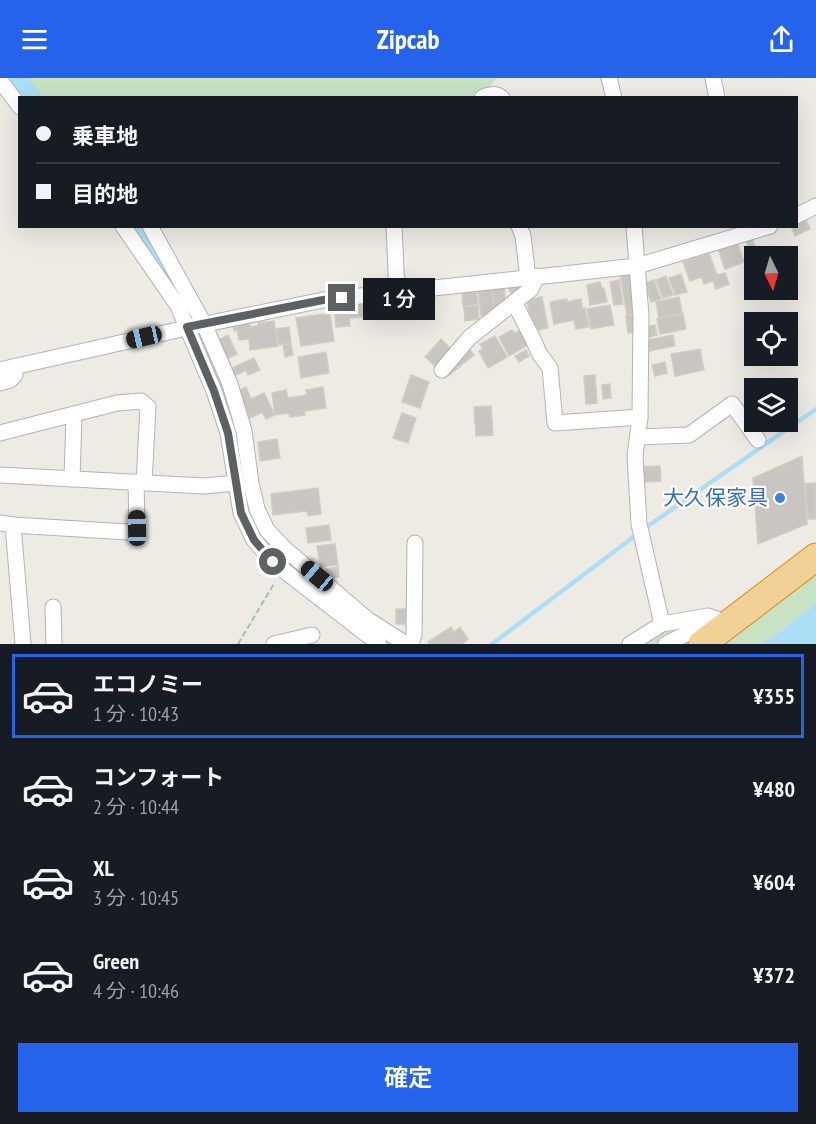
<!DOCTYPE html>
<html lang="ja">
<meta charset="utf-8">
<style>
:root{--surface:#171b24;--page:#242831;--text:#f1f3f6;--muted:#9ea1a6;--line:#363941;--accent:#2563eb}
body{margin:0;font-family:"PT Sans Narrow","Noto Sans JP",sans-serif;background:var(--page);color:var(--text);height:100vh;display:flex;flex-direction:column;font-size:22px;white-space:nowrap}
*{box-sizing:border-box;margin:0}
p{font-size:20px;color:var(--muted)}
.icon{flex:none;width:33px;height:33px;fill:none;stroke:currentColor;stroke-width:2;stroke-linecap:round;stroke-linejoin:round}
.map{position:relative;height:566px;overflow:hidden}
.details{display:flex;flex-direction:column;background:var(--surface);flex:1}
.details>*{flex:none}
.hud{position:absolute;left:18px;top:18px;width:780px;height:132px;border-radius:0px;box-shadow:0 6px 24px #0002;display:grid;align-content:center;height:132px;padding:0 18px;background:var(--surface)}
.needle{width:39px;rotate:175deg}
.buttons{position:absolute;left:744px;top:168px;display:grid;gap:12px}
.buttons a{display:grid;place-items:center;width:54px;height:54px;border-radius:0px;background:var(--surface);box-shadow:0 6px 24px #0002;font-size:30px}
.end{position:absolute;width:27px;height:27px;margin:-14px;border:8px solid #5d6164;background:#fff;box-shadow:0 0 0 3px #fff}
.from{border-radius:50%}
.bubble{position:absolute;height:42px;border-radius:0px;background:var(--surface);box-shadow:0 6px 24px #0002;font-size:20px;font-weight:600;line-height:42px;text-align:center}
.car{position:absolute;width:18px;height:36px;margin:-18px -9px;border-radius:8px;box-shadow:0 0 4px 2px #0007;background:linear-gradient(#222 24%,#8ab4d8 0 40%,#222 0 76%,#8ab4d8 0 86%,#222 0)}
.hud b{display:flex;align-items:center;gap:21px;height:57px;font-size:22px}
.hud b+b{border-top:2px solid var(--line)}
.hud i{width:15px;height:15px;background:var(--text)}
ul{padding:10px 0 0;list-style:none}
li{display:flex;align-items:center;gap:18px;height:84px;margin:0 12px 9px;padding:0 6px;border:3px solid transparent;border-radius:0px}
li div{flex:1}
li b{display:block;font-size:22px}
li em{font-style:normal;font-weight:600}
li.on{border-color:var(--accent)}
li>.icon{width:54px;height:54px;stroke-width:1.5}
.button{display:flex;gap:12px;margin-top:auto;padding:12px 18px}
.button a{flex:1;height:69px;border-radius:0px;background:var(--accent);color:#fff;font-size:24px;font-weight:600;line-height:69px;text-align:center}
header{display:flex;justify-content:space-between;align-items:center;height:78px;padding:0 18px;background:var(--accent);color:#fff;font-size:27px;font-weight:600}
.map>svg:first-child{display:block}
.green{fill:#c7e3c4}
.water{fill:#acdef6}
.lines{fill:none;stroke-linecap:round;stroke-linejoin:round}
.stream{stroke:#acdef6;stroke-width:4.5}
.river{stroke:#acdef6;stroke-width:26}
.building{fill:#c9c6c2;stroke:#d2ccc4;stroke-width:1.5}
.street-casing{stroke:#b0b3b6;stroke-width:17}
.highway-casing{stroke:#dc8917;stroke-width:29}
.path{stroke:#9fc5a6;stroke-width:2;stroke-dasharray:6 3;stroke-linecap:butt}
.street{stroke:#fff;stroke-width:15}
.highway{stroke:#f2d197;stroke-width:27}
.route{stroke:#5d6164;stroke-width:8}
.shop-dot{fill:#3f7fe0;stroke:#fff;stroke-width:2}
.labels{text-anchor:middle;stroke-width:4.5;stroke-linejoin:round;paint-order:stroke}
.shop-label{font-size:21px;fill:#366cbe;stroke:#fff;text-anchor:end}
</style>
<header><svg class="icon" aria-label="menu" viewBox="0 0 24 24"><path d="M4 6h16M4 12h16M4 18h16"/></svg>Zipcab<svg class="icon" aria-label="share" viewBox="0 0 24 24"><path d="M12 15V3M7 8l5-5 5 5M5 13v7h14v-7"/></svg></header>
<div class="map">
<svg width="816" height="566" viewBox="0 0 816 566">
<rect width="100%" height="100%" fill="#eeebe5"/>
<g class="green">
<path d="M 18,0 L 497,0 L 480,20 L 35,20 Z"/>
<path d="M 816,496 L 816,525 L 777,556 L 765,563 L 765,565 L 768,566 L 720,566 Z"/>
<path d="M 693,543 L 660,566 L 637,566 L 663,548 Z"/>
</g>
<path class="water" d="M 816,525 L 816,566 L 765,566 L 765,563 L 777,556 Z"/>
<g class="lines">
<path class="stream" d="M 492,566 L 648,448 L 816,331"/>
<g class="river">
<path d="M 11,0 L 28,20"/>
<path d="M 137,148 L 188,229 L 227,321"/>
<path d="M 250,429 C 262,471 298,492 331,518"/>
</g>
</g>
<g class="building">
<path d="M 804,138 L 810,151 L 795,158 L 791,148 L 796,148 L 796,141 Z"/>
<path d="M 752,160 L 756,171 L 749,173 L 746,162 Z"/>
<path d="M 737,164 L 744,184 L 725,191 L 718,171 Z"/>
<path d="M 709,175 L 717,197 L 725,195 L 729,206 L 716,211 L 713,203 L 704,206 L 701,199 L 690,203 L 683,184 Z"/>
<path d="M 634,195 L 636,235 L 627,237 L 620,197 Z"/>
<path d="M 681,196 L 687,214 L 675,217 L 669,200 Z"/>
<path d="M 666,198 L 673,217 L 663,220 L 656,202 Z"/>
<path d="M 619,202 L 623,226 L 614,227 L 610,204 Z"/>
<path d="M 654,202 L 661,221 L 651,224 L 645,205 Z"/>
<path d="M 600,204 L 602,211 L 604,210 L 607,224 L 590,227 L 587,207 Z"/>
<path d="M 525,205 L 515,220 L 509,212 L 509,207 Z"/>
<path d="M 504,208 L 506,227 L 494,229 L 492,209 Z"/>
<path d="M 491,209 L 494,234 L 489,234 L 490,237 L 481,238 L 478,211 Z"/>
<path d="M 476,211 L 478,226 L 463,228 L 462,212 Z"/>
<path d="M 542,219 L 548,250 L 532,253 L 527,222 Z"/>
<path d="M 679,219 L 682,235 L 659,240 L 656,224 Z"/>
<path d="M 567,221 L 567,224 L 581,221 L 582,230 L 585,230 L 589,249 L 576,251 L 574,242 L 554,246 L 550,224 Z"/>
<path d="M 425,222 L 426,232 L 415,233 L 414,223 Z"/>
<path d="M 363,224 L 364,239 L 350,240 L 349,225 Z"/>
<path d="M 348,227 L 350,248 L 336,249 L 334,229 Z"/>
<path d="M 478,227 L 479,241 L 465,243 L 464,229 Z"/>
<path d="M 610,227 L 614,247 L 591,251 L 587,231 Z"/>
<path d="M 330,235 L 334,263 L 301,268 L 296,240 Z"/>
<path d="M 683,236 L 686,251 L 660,256 L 657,241 Z"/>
<path d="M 637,237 L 638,254 L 628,255 L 626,238 Z"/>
<path d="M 249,243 L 250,249 L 258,248 L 258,245 L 274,243 L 278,268 L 250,272 L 249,261 L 239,262 L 237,252 L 234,253 L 233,245 Z"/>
<path d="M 655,247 L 657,257 L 646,260 L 644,249 Z"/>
<path d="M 289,249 L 291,265 L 279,267 L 276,251 Z"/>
<path d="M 512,252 L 514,255 L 520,252 L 528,267 L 509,278 L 499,259 Z"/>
<path d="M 228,257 L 237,276 L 225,282 L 216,263 Z"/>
<path d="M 673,257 L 675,268 L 649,273 L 647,262 Z"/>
<path d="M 495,258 L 507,279 L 488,290 L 479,273 L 483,271 L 480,266 Z"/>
<path d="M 441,261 L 452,272 L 436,289 L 425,279 Z"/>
<path d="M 291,266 L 293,277 L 285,279 L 283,267 Z"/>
<path d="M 468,269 L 474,277 L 448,298 L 444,293 Z"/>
<path d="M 700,271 L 704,292 L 675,298 L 671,276 Z"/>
<path d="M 526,272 L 529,278 L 519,284 L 515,278 Z"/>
<path d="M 326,274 L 329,295 L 301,300 L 298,279 Z"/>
<path d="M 254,280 L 260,292 L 248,297 L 246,292 L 232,299 L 228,292 Z"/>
<path d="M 665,284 L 667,295 L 655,298 L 652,287 Z"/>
<path d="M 411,297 L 429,304 L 420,330 L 402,324 Z"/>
<path d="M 595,297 L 597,325 L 586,326 L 584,298 Z"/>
<path d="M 610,306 L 611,320 L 603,321 L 602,307 Z"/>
<path d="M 246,309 L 251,321 L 264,315 L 275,337 L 266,341 L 262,334 L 250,340 L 238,313 Z"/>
<path d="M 323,309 L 326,330 L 304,333 L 305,337 L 290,339 L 289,335 L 275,337 L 272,315 L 286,312 L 288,320 L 307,317 L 306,312 Z"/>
<path d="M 491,328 L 493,357 L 476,358 L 474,329 Z"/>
<path d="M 402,335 L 416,340 L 408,365 L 393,360 Z"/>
<path d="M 277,361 L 280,380 L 260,383 L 258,364 Z"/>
<path d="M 802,378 L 807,446 L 758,466 L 753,400 Z"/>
<path d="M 660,388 L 661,403 L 644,404 L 642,389 Z"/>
<path d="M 816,405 L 816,441 L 808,441 L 805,406 Z"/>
<path d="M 318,410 L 321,436 L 308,438 L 307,433 L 273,437 L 271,416 Z"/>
<path d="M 329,447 L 331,462 L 308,465 L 306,450 Z"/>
<path d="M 335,466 L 338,487 L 320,489 L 317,468 Z"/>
<path d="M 338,489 L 339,499 L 327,501 L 326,491 Z"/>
<rect x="396" y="531" width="12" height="15"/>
<path d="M 451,549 L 454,554 L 460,549 L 468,561 L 462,566 L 429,566 L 428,564 Z"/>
</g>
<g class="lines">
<defs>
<g id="street">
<path d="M 0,0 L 2,5 L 20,29"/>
<path d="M 609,0 L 614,20"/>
<path d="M 713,0 L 717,20"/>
<path d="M 482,20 C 488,16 496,15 502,20"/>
<path d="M 796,138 L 816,128"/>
<path d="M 123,148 L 178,228 L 214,313 L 228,355 L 241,435 L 254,462 L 273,484 L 379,566"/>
<path d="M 150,148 L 204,246 L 230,306 L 244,353 L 251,405 L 257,431 L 267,452 L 284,470 L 367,541 L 406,566"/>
<path d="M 394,148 L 397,214"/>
<path d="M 519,148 L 523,158 L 528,200"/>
<path d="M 634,148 L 641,238 L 640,339 L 635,378 L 639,446 L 662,546"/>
<path d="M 514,224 L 533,261 L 539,275 L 550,290 L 555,345 L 640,339"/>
<path d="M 0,292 L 191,249 L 323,222 L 637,188 L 770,148"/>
<path d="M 442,292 L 469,260 L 531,211 L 537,198"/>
<path d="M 0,305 L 10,302 L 15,297 L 15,288"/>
<path d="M 0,355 L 117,325 L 141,323 L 148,329 L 144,405"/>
<path d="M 638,359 L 689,357 L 732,326 L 758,362"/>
<path d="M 0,397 L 204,408 L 236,405"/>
<path d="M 72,401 L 74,337"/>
<path d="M 0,445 L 13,447 L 23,566"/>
<path d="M 13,447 L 128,454 L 137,450 L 136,404"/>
<path d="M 53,529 L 54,566"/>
<path d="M 274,566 L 312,557"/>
<path d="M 411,566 L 414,557 L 415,465"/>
<path d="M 630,566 L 662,546 L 708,538 L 717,541"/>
<path d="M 666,566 L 714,542"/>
</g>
<path id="highway" d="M 702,566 L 816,479"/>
</defs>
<use href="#street" class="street-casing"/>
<use href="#highway" class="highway-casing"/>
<path class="path" d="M 238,566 L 275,504"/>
<use href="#street" class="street"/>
<use href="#highway" class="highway"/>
</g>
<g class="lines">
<path class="route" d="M 273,484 L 254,462 L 241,435 L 228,355 L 214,313 L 187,249 L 323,222 L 342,220"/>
</g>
<circle class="shop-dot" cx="780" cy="420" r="6"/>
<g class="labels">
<g class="shop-label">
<text x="768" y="427">大久保家具</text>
</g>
</g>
</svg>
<div class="buttons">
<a><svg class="needle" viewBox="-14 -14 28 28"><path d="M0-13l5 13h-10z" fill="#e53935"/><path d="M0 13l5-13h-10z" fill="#9ea1a6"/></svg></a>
<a><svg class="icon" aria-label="locate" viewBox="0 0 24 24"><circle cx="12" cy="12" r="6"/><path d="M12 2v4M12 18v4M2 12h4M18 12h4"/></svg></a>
<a><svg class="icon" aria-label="layers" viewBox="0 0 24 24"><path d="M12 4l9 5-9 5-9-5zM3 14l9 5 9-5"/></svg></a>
</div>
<i class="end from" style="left:273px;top:484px"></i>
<i class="end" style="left:342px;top:220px"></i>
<div class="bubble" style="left:363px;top:200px;width:72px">1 分</div>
<i class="car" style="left:144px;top:259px;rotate:257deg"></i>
<i class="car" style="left:137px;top:450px;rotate:359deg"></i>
<i class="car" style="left:317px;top:498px;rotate:310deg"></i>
<div class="hud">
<b><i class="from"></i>乗車地</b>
<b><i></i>目的地</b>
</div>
</div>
<section class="details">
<ul>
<li class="on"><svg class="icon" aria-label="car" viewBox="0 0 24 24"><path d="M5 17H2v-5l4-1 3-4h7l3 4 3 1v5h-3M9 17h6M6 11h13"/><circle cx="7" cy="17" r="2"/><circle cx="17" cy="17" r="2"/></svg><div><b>エコノミー</b><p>1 分 · 10:43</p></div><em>¥355</em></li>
<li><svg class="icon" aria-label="car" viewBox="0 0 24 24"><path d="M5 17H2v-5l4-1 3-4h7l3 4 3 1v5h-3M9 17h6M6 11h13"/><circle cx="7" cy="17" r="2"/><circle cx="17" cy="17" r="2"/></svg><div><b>コンフォート</b><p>2 分 · 10:44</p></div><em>¥480</em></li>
<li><svg class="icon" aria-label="car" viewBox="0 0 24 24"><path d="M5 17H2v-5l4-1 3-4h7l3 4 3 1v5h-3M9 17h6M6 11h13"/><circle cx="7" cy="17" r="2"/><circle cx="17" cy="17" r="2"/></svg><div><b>XL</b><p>3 分 · 10:45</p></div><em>¥604</em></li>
<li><svg class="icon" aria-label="car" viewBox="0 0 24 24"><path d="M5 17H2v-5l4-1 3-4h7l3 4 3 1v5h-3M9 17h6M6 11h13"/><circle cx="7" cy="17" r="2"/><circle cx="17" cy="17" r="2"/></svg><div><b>Green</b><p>4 分 · 10:46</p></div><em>¥372</em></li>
</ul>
<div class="button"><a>確定</a></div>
</section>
